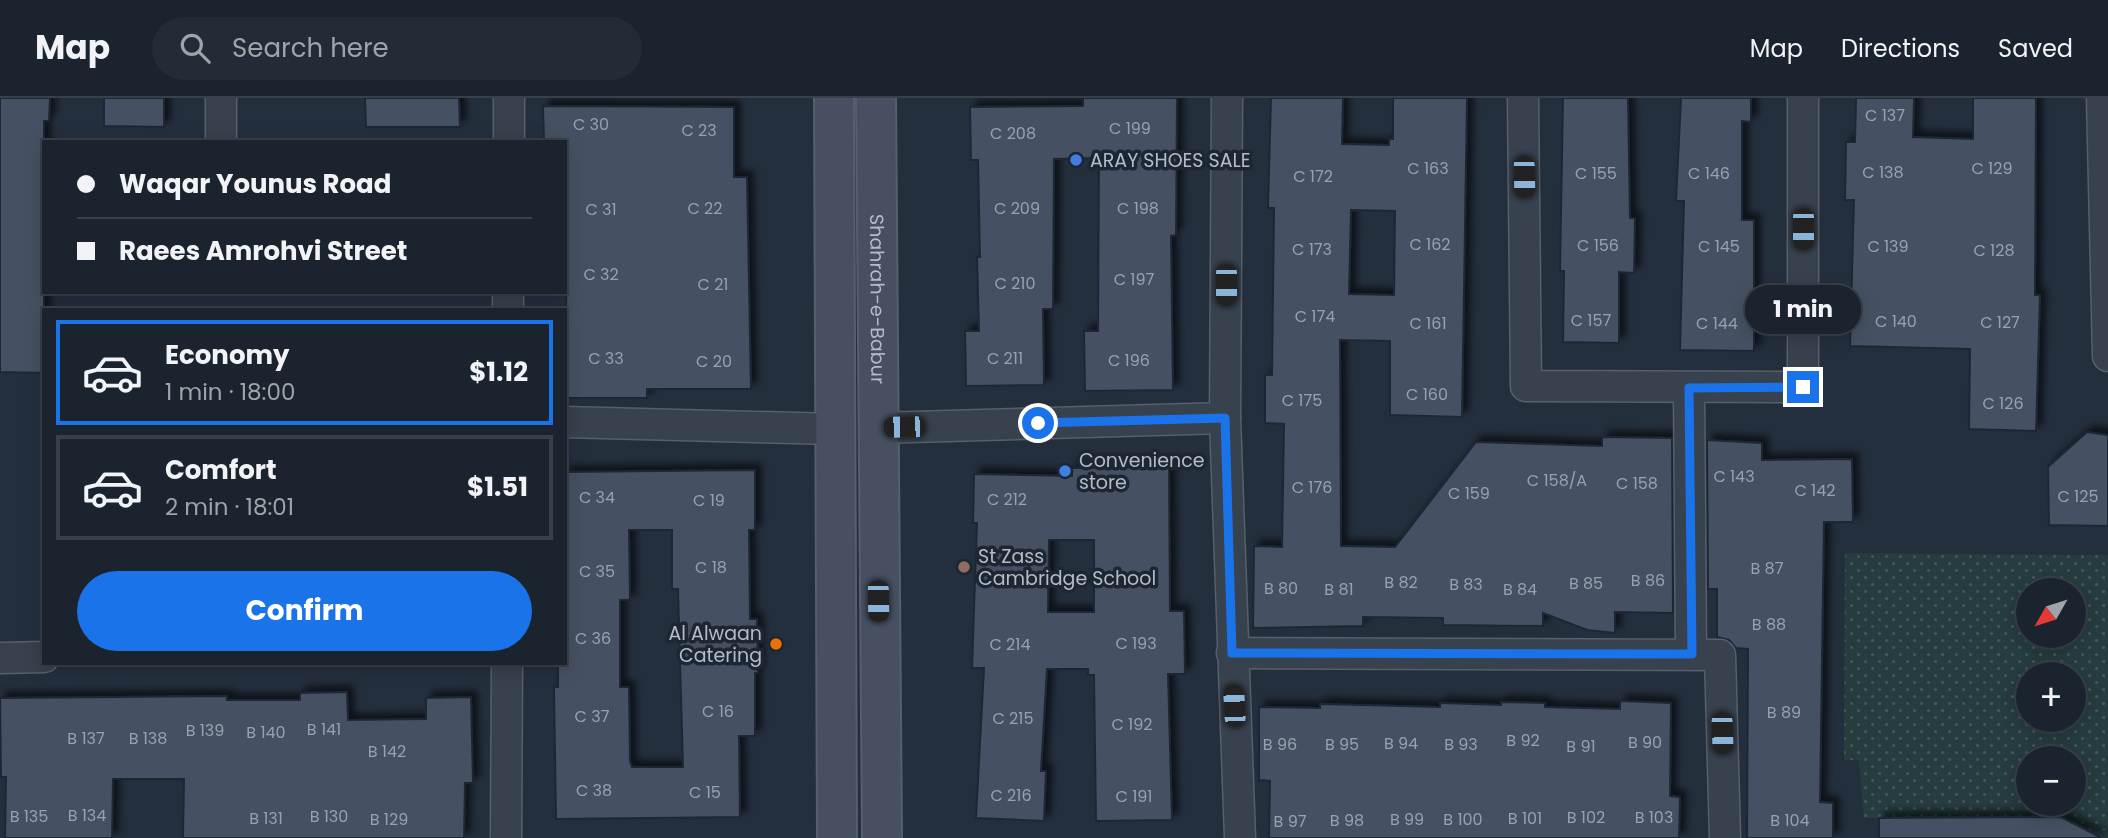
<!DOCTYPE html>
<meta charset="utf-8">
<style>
:root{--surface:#1b232e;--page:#242b36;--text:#f1f3f6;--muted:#a0a4aa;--line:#39404a;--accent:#1a73e8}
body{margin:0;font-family:Poppins,sans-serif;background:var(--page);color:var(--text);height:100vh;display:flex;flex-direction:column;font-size:26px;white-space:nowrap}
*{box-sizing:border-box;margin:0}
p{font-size:23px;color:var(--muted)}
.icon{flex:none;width:38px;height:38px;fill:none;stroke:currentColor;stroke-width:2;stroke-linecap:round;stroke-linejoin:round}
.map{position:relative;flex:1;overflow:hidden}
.drawer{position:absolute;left:42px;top:210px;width:525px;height:357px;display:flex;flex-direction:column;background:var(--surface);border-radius:0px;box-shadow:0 4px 18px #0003,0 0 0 2px var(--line)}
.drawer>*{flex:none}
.hud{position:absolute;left:42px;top:42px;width:525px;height:154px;border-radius:0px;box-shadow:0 4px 18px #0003,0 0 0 2px var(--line);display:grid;align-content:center;height:154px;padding:0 35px;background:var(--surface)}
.needle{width:46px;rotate:231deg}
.buttons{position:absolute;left:2016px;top:480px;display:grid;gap:14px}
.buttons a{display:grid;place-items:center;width:70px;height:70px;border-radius:50%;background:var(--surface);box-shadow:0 4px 18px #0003,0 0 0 2px var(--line);font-size:35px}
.end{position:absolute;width:32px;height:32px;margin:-16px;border:9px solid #1a73e8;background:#fff;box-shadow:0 0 0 4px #fff}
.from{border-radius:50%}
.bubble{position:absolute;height:49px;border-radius:24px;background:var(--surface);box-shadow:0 4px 18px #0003,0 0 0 2px var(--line);font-size:23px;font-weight:700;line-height:49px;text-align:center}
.car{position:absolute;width:21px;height:42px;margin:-21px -10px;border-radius:9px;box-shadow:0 0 5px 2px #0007;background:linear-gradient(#222 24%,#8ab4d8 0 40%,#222 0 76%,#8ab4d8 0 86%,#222 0)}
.hud b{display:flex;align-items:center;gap:24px;height:66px;font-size:26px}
.hud b+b{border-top:2px solid var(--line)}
.hud i{width:18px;height:18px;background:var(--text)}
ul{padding:12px 0 0;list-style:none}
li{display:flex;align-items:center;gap:21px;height:105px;margin:0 14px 10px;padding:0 21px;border:4px solid var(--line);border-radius:0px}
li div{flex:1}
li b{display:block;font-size:26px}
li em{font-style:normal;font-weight:700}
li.active{border-color:var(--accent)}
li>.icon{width:63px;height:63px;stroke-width:1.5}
.cta{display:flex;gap:14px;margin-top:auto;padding:14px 35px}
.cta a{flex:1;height:80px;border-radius:42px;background:var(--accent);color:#fff;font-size:28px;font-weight:700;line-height:80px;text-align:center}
header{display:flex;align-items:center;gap:42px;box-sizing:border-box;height:98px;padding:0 35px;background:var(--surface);border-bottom:2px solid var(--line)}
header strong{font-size:33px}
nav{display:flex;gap:38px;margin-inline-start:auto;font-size:24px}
.search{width:490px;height:63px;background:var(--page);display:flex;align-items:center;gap:18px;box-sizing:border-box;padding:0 24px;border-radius:38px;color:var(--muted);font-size:26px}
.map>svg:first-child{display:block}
.grass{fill:url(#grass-dots);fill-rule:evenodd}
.building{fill:#455162;stroke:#1f2835;stroke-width:2;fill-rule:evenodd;filter:url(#shadow)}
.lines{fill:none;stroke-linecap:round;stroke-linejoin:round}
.street-casing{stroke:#565f6c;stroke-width:33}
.secondary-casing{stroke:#565f6c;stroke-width:42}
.street{stroke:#38414e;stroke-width:30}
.secondary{stroke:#465061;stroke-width:38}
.route{stroke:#1a73e8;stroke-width:9}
.shop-dot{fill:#3f7fe0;stroke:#1d2633;stroke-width:2.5}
.education-dot{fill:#8d6e63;stroke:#1d2633;stroke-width:2.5}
.food-dot{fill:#e8710a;stroke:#1d2633;stroke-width:2.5}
.labels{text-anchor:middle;stroke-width:7;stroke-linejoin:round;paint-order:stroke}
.number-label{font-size:16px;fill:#98a1af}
.poi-label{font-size:19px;fill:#b4bcc9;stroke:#1d2633;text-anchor:start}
.street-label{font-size:19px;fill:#b4bcc9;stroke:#1d2633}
</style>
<header>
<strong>Map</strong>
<div class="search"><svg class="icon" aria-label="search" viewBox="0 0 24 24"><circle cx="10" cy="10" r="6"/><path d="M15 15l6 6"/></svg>Search here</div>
<nav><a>Map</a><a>Directions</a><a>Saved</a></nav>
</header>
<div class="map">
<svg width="2108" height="740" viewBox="0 0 2108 740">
<defs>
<pattern id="grass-dots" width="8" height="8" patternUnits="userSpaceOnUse" patternTransform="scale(1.75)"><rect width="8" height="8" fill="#263c3f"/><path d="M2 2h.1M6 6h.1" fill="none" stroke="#435659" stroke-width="1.8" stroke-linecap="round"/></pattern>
<filter id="shadow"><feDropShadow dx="6" dy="-6" stdDeviation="3.5" flood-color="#0009"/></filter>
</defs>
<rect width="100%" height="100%" fill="#242f3e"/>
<path class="grass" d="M 1845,455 L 2108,457 L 2108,740 L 2093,740 L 2061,719 L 1864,720 L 1859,662 L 1844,662 ZM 2028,492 L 2074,492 L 2074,537 L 2028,537 ZM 2028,576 L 2074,576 L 2074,621 L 2028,621 ZM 2028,660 L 2074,660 L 2074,705 L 2028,705 Z"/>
<g class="building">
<path d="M 0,0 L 50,0 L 49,23 L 44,23 L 44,275 L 0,274 Z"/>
<path d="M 104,0 L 164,0 L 164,29 L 104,28 Z"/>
<path d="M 365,0 L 459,0 L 460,29 L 366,29 Z"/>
<path d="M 1083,0 L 1177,0 L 1176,137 L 1171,138 L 1173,292 L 1085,293 L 1084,233 L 1098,233 L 1099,60 L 1054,61 L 1053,211 L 1043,211 L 1044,287 L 966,288 L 965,233 L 979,233 L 977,159 L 980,159 L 978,62 L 971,62 L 970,9 L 1083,8 Z"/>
<path d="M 1271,0 L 1343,0 L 1342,46 L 1389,47 L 1389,41 L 1393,41 L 1393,0 L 1467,0 L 1462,319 L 1390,317 L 1390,243 L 1340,242 L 1341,448 L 1395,449 L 1476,344 L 1602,348 L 1602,339 L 1672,340 L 1673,515 L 1615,514 L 1615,535 L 1587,532 L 1543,515 L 1543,528 L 1443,527 L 1443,520 L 1363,519 L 1363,528 L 1253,530 L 1254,448 L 1282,449 L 1284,326 L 1265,325 L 1265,277 L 1272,277 L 1274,110 L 1268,110 ZM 1351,112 L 1395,113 L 1394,197 L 1349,196 Z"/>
<path d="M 1563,0 L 1628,0 L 1630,120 L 1635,120 L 1634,175 L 1619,174 L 1619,245 L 1563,244 L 1564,173 L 1560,173 Z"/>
<path d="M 1681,0 L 1751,0 L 1751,24 L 1742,23 L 1742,122 L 1754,122 L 1754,253 L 1680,252 L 1684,103 L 1676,103 Z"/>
<path d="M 1856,0 L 1914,0 L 1913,39 L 1973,41 L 1973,0 L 2036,0 L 2035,197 L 2040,197 L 2036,333 L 1969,331 L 1970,251 L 1850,248 L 1854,102 L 1845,102 L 1846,44 L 1855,44 Z"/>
<path d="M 543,8 L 734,9 L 734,79 L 747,79 L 751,291 L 647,291 L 647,300 L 565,300 L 568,69 L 565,69 L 565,44 L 544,44 Z"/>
<path d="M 2087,334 L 2108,337 L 2108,428 L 2049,427 L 2048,369 Z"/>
<path d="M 1707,342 L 1762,345 L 1762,362 L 1852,361 L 1853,424 L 1824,424 L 1820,704 L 1833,705 L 1833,740 L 1747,740 L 1748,551 L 1736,550 L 1729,542 L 1717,539 L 1717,491 L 1708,491 Z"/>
<path d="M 1169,369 L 1170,513 L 1184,513 L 1185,576 L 1168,576 L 1172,722 L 1096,723 L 1094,577 L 1088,577 L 1088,571 L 1047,571 L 1041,673 L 1046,673 L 1044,723 L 976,720 L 984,570 L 972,570 L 977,425 L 973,425 L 974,376 L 1072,378 L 1072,370 ZM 1049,442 L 1094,442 L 1094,514 L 1048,514 Z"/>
<path d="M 755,372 L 755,432 L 749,432 L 750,521 L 757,521 L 758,575 L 755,575 L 755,638 L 739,638 L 740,719 L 556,721 L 554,589 L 558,589 L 558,565 L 565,565 L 565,374 ZM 629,432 L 672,432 L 672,491 L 678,491 L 683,669 L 632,669 L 630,663 L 629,589 L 620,589 L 620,502 L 630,502 Z"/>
<path d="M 347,594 L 348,622 L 426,621 L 426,600 L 471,599 L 473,685 L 465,685 L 464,740 L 183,740 L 184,681 L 113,681 L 112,740 L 5,740 L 6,679 L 1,679 L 0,600 L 227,598 L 227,602 L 300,602 L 300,595 Z"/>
<path d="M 1620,603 L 1671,605 L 1670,698 L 1680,699 L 1679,740 L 1269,740 L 1270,683 L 1259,682 L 1259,609 L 1320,610 L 1320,606 L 1440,609 L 1440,605 L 1501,607 L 1501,604 L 1545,605 L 1545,609 L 1620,611 Z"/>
<path d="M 2061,719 L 2102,740 L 1879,740 L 1879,720 Z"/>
</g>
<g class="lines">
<defs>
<g id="street">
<path d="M 221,0 L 221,44"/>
<path d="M 1227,0 L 1225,320 L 1240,740"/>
<path d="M 1523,0 L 1526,288 L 1803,289 L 1803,0"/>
<path d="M 2102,0 L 2108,258"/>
<path d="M 509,44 L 509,0"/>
<path d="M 508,212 L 508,194"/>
<path d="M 1689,290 L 1691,556"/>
<path d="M 565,324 L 834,331"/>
<path d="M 877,330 L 1225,320"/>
<path d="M 1232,555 L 1720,557 L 1725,740"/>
<path d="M 0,560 L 44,559"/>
<path d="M 506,740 L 507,565"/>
</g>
<g id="secondary">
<path d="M 834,0 L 837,740"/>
<path id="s1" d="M 876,0 L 882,740"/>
</g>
</defs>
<use href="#street" class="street-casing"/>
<use href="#secondary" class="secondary-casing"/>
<use href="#street" class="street"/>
<use href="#secondary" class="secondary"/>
</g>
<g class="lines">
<path class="route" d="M 1038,325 L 1225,320 L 1232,555 L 1692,556 L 1689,290 L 1803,289"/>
</g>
<g class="shop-dot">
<circle cx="1076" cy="62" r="7"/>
<circle cx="1065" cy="373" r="7"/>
</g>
<circle class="education-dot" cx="964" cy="469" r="7"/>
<circle class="food-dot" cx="776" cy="546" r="7"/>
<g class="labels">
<g class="number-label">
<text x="1885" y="23">C 137</text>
<text x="591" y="32">C 30</text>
<text x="1130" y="36">C 199</text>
<text x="699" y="38">C 23</text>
<text x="1013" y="41">C 208</text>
<text x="1428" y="76">C 163</text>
<text x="1992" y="76">C 129</text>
<text x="1883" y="80">C 138</text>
<text x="1596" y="81">C 155</text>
<text x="1709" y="81">C 146</text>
<text x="1313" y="84">C 172</text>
<text x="705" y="116">C 22</text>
<text x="1017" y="116">C 209</text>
<text x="1138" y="116">C 198</text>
<text x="601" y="117">C 31</text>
<text x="1430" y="152">C 162</text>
<text x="1598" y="153">C 156</text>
<text x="1719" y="154">C 145</text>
<text x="1888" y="154">C 139</text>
<text x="1312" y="157">C 173</text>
<text x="1994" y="158">C 128</text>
<text x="601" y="182">C 32</text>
<text x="1134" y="187">C 197</text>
<text x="1015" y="191">C 210</text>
<text x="713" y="192">C 21</text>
<text x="1315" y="224">C 174</text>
<text x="1591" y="228">C 157</text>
<text x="1896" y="229">C 140</text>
<text x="2000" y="230">C 127</text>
<text x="1428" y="231">C 161</text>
<text x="1717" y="231">C 144</text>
<text x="606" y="266">C 33</text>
<text x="1005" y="266">C 211</text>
<text x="1129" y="268">C 196</text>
<text x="714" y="269">C 20</text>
<text x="1427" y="302">C 160</text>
<text x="1302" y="308">C 175</text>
<text x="2003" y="311">C 126</text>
<text x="1734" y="384">C 143</text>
<text x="1557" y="388">C 158/A</text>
<text x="1637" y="391">C 158</text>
<text x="1312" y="395">C 176</text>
<text x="1815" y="398">C 142</text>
<text x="1469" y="401">C 159</text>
<text x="2078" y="404">C 125</text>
<text x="597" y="405">C 34</text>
<text x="1007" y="407">C 212</text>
<text x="709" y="408">C 19</text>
<text x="711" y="475">C 18</text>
<text x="1767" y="476">B 87</text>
<text x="597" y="479">C 35</text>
<text x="1648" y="488">B 86</text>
<text x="1401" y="490">B 82</text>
<text x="1586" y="491">B 85</text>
<text x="1466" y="492">B 83</text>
<text x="1281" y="496">B 80</text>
<text x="1339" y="497">B 81</text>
<text x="1520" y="497">B 84</text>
<text x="1769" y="532">B 88</text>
<text x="593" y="546">C 36</text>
<text x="1136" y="551">C 193</text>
<text x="1010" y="552">C 214</text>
<text x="718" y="619">C 16</text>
<text x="1784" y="620">B 89</text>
<text x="592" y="624">C 37</text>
<text x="1013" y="626">C 215</text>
<text x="1132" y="632">C 192</text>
<text x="324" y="637">B 141</text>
<text x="205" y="638">B 139</text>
<text x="266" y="640">B 140</text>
<text x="86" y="646">B 137</text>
<text x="148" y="646">B 138</text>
<text x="1523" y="648">B 92</text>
<text x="1645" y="650">B 90</text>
<text x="1401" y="651">B 94</text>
<text x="1280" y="652">B 96</text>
<text x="1342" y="652">B 95</text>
<text x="1461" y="652">B 93</text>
<text x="1581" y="654">B 91</text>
<text x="387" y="659">B 142</text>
<text x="594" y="698">C 38</text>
<text x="705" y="700">C 15</text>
<text x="1011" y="703">C 216</text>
<text x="1134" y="704">C 191</text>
<text x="87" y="723">B 134</text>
<text x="29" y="724">B 135</text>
<text x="329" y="724">B 130</text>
<text x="1586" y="725">B 102</text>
<text x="1654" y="725">B 103</text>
<text x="266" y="726">B 131</text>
<text x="1525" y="726">B 101</text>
<text x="389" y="727">B 129</text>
<text x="1407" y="727">B 99</text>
<text x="1463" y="727">B 100</text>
<text x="1347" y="728">B 98</text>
<text x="1790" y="728">B 104</text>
<text x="1290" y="729">B 97</text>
</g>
<g class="poi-label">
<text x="1090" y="69">ARAY SHOES SALE</text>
<text x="1079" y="369">Convenience<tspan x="1079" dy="22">store</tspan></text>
<text x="978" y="465">St Zass<tspan x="978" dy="22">Cambridge School</tspan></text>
<text x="762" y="542" text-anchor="end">Al Alwaan<tspan x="762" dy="22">Catering</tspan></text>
</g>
<g class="street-label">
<text dy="7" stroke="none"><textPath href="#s1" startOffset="201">Shahrah-e-Babur</textPath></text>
</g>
</g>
</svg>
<div class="buttons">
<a><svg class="needle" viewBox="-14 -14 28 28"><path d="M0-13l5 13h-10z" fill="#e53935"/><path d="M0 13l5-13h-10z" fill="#a0a4aa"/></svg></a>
<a>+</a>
<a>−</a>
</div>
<i class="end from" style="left:1038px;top:325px"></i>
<i class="end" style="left:1803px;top:289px"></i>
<div class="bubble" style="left:1745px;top:187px;width:116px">1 min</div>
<i class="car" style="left:1524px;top:79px;rotate:179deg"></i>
<i class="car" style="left:1803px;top:131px;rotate:180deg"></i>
<i class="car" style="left:1226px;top:187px;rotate:180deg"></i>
<i class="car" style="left:904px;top:329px;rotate:269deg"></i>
<i class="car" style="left:878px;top:503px;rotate:179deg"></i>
<i class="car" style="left:1234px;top:608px;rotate:357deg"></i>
<i class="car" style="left:1722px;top:635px;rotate:178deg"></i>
<div class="hud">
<b><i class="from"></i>Waqar Younus Road</b>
<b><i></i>Raees Amrohvi Street</b>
</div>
<section class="drawer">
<ul>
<li class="active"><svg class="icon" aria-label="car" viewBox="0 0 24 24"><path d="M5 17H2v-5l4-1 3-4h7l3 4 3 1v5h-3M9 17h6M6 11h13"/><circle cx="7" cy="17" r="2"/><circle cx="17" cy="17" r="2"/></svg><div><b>Economy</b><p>1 min · 18:00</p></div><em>$1.12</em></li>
<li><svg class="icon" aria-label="car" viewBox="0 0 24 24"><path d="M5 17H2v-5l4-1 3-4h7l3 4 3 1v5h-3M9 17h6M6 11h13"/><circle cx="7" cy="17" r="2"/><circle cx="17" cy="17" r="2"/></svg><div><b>Comfort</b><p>2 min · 18:01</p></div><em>$1.51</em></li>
</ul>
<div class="cta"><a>Confirm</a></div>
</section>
</div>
